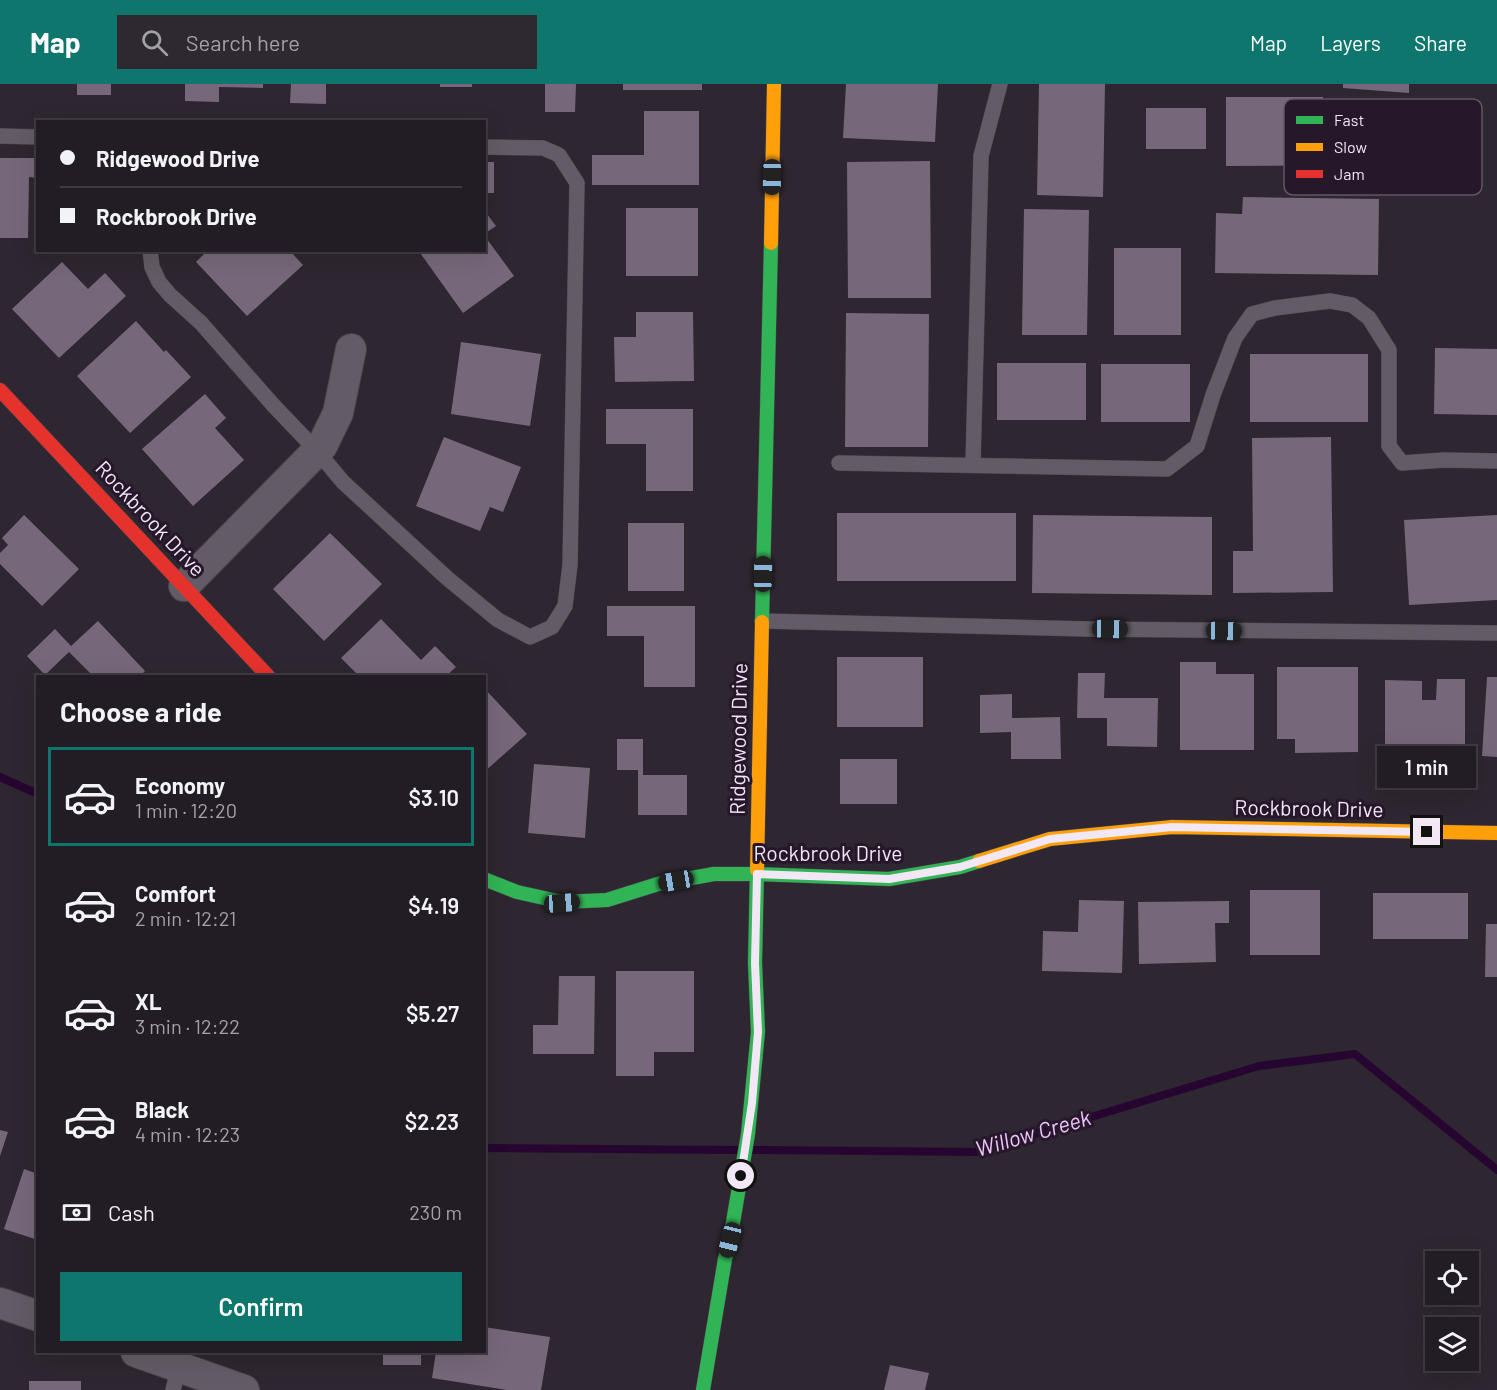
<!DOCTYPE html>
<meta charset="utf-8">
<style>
:root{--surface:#221c24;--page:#2e2931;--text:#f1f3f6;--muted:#a2a1a6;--line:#3f3a41;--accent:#0f766e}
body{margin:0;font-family:Barlow,sans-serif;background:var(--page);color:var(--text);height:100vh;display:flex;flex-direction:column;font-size:22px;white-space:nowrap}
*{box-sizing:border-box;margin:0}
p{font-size:20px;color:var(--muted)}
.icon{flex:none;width:33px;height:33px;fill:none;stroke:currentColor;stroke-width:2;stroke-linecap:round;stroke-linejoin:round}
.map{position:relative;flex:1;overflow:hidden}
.details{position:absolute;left:36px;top:591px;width:450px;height:678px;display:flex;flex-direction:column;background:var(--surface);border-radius:0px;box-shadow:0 6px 24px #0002,0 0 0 2px var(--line)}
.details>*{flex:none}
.banner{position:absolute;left:36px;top:36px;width:450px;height:132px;border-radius:0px;box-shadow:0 6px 24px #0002,0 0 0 2px var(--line);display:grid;align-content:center;height:132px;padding:0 24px;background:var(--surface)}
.buttons{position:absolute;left:1425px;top:1167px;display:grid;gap:12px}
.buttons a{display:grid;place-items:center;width:54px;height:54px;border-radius:0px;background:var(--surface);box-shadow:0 6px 24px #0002,0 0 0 2px var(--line);font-size:30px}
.end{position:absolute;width:27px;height:27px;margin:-14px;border:8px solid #f1e7f5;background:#111;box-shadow:0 0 0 3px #111}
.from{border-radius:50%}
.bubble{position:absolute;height:42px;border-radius:0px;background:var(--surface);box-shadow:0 6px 24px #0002,0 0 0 2px var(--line);font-size:20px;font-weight:600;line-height:42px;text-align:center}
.car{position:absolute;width:18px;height:36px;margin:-18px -9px;border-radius:8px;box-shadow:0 0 4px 2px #0007;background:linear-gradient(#222 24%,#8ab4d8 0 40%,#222 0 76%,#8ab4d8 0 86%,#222 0)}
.banner b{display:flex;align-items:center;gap:21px;height:57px;font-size:22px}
.banner b+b{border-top:2px solid var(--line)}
.banner i{width:15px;height:15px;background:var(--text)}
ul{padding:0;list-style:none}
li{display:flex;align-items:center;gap:18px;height:99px;margin:0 12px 9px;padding:0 12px;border:3px solid transparent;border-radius:0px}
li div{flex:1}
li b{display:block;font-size:22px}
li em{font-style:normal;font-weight:600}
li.on{border-color:var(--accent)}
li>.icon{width:54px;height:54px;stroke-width:1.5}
h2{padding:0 24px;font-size:27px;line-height:72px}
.pay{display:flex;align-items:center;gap:15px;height:66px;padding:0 24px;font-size:22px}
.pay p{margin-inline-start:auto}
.action{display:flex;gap:12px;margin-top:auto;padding:12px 24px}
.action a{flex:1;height:69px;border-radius:0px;background:var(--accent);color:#fff;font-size:24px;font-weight:600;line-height:69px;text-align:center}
header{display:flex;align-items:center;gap:36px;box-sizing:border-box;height:84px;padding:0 30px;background:var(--accent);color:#fff}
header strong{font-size:28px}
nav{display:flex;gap:33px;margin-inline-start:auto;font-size:21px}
.search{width:420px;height:54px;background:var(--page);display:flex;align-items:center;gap:15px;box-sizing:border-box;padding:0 21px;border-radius:0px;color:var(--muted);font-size:22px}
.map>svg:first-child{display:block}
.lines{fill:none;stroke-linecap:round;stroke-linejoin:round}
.stream{stroke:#260630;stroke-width:8}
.building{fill:#76687a}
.lane-casing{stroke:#4a434c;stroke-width:16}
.street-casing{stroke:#4a434c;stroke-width:32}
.fast-casing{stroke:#4a434c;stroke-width:15}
.slow-casing{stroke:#4a434c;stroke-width:15}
.jam-casing{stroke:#4a434c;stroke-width:15}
.lane{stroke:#635c66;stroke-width:15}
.street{stroke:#635c66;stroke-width:30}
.fast{stroke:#30b455;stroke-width:14}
.slow{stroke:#ff9f0a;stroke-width:14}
.jam{stroke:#e5322d;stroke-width:14}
.route{stroke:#f1e7f5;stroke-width:8}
.labels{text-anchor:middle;stroke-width:6;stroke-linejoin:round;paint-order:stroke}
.street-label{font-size:21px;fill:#f1e7f5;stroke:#26172b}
.water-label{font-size:22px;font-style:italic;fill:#eec6fd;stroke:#26172b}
.key{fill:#26172b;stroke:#635568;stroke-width:1.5}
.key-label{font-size:16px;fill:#f1e7f5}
</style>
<header>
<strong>Map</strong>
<div class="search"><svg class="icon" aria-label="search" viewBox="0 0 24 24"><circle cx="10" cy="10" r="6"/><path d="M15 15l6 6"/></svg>Search here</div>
<nav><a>Map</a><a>Layers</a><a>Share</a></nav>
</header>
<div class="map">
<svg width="1497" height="1306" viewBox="0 0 1497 1306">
<rect width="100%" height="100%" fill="#2e2630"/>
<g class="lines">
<g class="stream">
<path d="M 0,693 L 38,710"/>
<path d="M 484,1064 L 739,1066"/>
<path d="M 752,1066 L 976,1068 L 1259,982 L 1355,970 L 1497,1086"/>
</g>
</g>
<g class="building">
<rect x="77" y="0" width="34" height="11"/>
<path d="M 185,0 L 263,0 L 263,4 L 219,3 L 219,18 L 185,17 Z"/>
<path d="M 291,0 L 326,0 L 326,20 L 290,19 Z"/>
<rect x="440" y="0" width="32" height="3"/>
<path d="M 545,0 L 576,0 L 575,28 L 545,28 Z"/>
<rect x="623" y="0" width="79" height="6"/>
<path d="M 846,0 L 938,0 L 935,58 L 843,54 Z"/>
<path d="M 1039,0 L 1105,0 L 1103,113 L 1037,111 Z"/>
<path d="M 1343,0 L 1409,0 L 1409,9 L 1343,4 Z"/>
<path d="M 1226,13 L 1323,13 L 1323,23 L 1350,23 L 1350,81 L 1226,82 Z"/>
<rect x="1146" y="24" width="60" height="41"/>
<path d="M 644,27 L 699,27 L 699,101 L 592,101 L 592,71 L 644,71 Z"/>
<path d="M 0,74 L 38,74 L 38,94 L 29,93 L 28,154 L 0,154 Z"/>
<path d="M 930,77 L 931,214 L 848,214 L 847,78 Z"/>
<rect x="484" y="78" width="10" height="31"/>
<path d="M 1243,113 L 1379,115 L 1378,191 L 1215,189 L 1216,129 L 1242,130 Z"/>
<rect x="626" y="124" width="72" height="68"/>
<path d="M 1024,125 L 1089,126 L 1087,251 L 1022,251 Z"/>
<path d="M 484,126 L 496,142 L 484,150 Z"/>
<path d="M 484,151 L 514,192 L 463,229 L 418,166 L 484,166 Z"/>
<rect x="1114" y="164" width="67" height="87"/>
<path d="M 208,166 L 289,166 L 303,181 L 247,232 L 196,178 Z"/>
<path d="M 62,178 L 88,205 L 105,189 L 126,212 L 59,274 L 12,225 Z"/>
<path d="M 636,228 L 693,228 L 694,297 L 615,298 L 614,253 L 636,253 Z"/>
<path d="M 846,229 L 929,230 L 928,363 L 845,363 Z"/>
<path d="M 136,237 L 164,268 L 166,266 L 191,293 L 130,349 L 77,292 Z"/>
<path d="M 461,258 L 541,270 L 530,342 L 451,330 Z"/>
<path d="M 1435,264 L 1497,265 L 1497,331 L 1434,330 Z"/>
<rect x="1250" y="270" width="118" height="68"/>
<rect x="997" y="279" width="89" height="57"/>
<rect x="1101" y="280" width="89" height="58"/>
<path d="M 205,310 L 226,334 L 215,344 L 244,376 L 193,422 L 142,365 Z"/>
<path d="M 606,325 L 693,325 L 693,407 L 646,407 L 646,360 L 606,360 Z"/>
<path d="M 444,353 L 521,383 L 503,428 L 490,423 L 480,447 L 416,422 Z"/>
<path d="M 1331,353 L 1333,508 L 1233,509 L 1233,467 L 1253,467 L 1252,354 Z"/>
<rect x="837" y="429" width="179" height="68"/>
<path d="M 24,431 L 79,485 L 42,522 L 0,480 L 0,469 L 8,461 L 2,454 Z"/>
<path d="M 1033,431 L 1212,433 L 1212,511 L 1032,509 Z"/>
<path d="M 1497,431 L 1497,516 L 1409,521 L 1404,436 Z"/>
<rect x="628" y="439" width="56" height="68"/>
<path d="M 330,449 L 382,500 L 324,557 L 273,505 Z"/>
<path d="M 607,522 L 695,522 L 695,603 L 644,603 L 644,552 L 607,552 Z"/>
<path d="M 381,535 L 421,576 L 435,562 L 456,583 L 446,592 L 359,592 L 341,574 Z"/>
<path d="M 98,537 L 145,587 L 140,592 L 93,592 L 69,568 L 45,591 L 27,572 L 55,545 L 71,562 Z"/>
<rect x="837" y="573" width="86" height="70"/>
<path d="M 1180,578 L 1216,578 L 1216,590 L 1254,590 L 1254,666 L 1180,666 Z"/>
<path d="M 1277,583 L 1358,583 L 1358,668 L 1295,669 L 1295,655 L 1277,655 Z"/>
<path d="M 1078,589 L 1105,589 L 1104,614 L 1158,614 L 1157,663 L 1107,662 L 1107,634 L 1077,634 Z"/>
<path d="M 1487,593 L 1497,593 L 1497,673 L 1482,672 Z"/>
<path d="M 1437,595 L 1465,595 L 1465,665 L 1385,664 L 1385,596 L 1422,597 L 1422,616 L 1436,616 Z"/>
<path d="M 484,604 L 527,650 L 484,688 Z"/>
<path d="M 1012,610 L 1012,634 L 1060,633 L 1061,675 L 1011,675 L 1011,648 L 980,649 L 980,611 Z"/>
<path d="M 617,655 L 643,655 L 643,691 L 687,691 L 687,731 L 638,731 L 638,686 L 617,686 Z"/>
<rect x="840" y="675" width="57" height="45"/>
<path d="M 534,680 L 590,684 L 585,754 L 528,749 Z"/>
<rect x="1250" y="806" width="70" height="65"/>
<rect x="1373" y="809" width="95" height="46"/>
<path d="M 1079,816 L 1124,817 L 1122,889 L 1042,887 L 1043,847 L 1078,848 Z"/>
<path d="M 1229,817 L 1229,839 L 1215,839 L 1216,878 L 1139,880 L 1138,818 Z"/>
<path d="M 1486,840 L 1497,840 L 1497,893 L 1485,893 Z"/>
<path d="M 616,887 L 694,887 L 694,968 L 654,968 L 654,992 L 616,992 Z"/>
<path d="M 559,892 L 595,892 L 594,970 L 533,970 L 533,941 L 558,941 Z"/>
<path d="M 0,1046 L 8,1048 L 0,1072 Z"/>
<path d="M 24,1085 L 38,1090 L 38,1156 L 4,1145 Z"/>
<path d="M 484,1243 L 550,1253 L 541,1306 L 507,1306 L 432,1294 L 436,1268 L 484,1268 Z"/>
<rect x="383" y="1268" width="38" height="13"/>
<path d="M 890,1281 L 929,1289 L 925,1306 L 884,1306 Z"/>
<rect x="29" y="1297" width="52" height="9"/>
</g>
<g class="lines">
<defs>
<g id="lane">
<path d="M 0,52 L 38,53"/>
<path d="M 150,166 L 152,183 L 159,198 L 170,211 L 201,239 L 274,322 L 317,367 L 343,398 L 447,494 L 498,536 L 530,553 L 552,543 L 565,522 L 570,481 L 577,99 L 559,71 L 543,64 L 484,63"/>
<path d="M 839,379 L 1167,385 L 1197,362 L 1213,311 L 1235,254 L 1252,230 L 1275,224 L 1330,217 L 1352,221 L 1369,234 L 1389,266 L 1389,362 L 1402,379 L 1444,376 L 1497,377"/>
<path d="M 973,380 L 981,72 L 1000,0"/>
<path d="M 762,537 L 1088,545 L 1497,549"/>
<path d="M 173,1306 L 179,1283"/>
</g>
<g id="street">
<path d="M 184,502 L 322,362 L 338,329 L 351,265"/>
<path d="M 0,1219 L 38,1232"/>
<path d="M 136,1268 L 244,1306"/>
</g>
<g id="fast">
<path d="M 762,538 L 771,159"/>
<path d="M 484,795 L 517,808 L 562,818 L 607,816 L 658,800 L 714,790 L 757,790 L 889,795 L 960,783 L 979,777"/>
<path d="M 703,1306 L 725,1175 L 730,1156 L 748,1050 L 758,948 L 755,879 L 757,786"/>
</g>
<g id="slow">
<path d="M 771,159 L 774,0"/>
<path d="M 979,777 L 1050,755 L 1172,743 L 1497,749"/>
<path d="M 757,786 L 762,538"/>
</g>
<path id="jam" d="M 0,306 L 268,592"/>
</defs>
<use href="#lane" class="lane-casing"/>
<use href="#street" class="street-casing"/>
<use href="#fast" class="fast-casing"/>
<use href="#slow" class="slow-casing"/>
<use href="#jam" class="jam-casing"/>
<use href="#lane" class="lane"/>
<use href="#street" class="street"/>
<use href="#fast" class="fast"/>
<use href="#slow" class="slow"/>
<use href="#jam" class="jam"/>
</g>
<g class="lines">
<path class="route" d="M 741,1092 L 752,1019 L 758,948 L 755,879 L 757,790 L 889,795 L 960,783 L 1050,755 L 1172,743 L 1427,748"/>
</g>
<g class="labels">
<g class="street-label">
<text transform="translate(150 435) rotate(47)" y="7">Rockbrook Drive</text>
<text transform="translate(739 655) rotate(-89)" y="7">Ridgewood Drive</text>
<text transform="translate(1309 725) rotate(1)" y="7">Rockbrook Drive</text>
<text x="828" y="777">Rockbrook Drive</text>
</g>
<g class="water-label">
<text transform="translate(1033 1049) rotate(-16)" y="8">Willow Creek</text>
</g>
</g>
<rect x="1284" y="15" width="198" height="96" rx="9" class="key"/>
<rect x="1296" y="32" width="27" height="8" fill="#30b455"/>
<rect x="1296" y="59" width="27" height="8" fill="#ff9f0a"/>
<rect x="1296" y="86" width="27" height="8" fill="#e5322d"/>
<g class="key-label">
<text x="1334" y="42">Fast</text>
<text x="1334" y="69">Slow</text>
<text x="1334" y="96">Jam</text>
</g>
</svg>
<div class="buttons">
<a><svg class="icon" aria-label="locate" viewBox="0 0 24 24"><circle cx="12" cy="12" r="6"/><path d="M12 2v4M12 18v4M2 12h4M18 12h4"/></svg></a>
<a><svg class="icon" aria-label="layers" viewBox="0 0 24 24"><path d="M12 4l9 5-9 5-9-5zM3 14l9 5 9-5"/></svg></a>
</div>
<i class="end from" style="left:741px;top:1092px"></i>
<i class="end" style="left:1427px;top:748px"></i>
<div class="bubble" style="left:1377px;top:662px;width:99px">1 min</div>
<i class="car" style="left:772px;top:93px;rotate:181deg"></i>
<i class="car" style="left:763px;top:490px;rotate:1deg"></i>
<i class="car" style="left:1110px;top:545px;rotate:91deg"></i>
<i class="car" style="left:1224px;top:547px;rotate:91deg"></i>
<i class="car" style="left:676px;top:797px;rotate:260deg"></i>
<i class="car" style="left:562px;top:819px;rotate:86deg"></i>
<i class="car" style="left:730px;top:1156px;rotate:194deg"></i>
<div class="banner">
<b><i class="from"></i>Ridgewood Drive</b>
<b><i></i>Rockbrook Drive</b>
</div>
<section class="details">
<h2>Choose a ride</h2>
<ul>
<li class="on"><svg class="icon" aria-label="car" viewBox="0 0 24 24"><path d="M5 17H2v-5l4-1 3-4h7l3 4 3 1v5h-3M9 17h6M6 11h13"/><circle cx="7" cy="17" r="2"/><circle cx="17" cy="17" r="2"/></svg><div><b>Economy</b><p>1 min · 12:20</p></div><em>$3.10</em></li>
<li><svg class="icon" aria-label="car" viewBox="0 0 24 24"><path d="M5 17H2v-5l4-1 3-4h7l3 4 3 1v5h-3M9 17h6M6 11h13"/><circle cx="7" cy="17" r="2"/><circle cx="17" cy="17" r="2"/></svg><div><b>Comfort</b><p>2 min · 12:21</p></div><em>$4.19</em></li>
<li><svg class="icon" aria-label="car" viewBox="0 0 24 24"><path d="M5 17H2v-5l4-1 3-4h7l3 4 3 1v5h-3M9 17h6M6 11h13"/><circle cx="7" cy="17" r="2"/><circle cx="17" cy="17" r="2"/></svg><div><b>XL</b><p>3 min · 12:22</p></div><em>$5.27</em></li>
<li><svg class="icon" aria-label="car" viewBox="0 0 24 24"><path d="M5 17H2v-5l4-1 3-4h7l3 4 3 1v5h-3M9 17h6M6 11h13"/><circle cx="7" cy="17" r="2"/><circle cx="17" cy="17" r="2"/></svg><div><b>Black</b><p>4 min · 12:23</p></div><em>$2.23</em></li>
</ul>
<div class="pay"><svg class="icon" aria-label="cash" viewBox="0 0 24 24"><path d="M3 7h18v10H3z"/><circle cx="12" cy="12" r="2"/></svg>Cash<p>230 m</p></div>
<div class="action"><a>Confirm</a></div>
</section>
</div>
